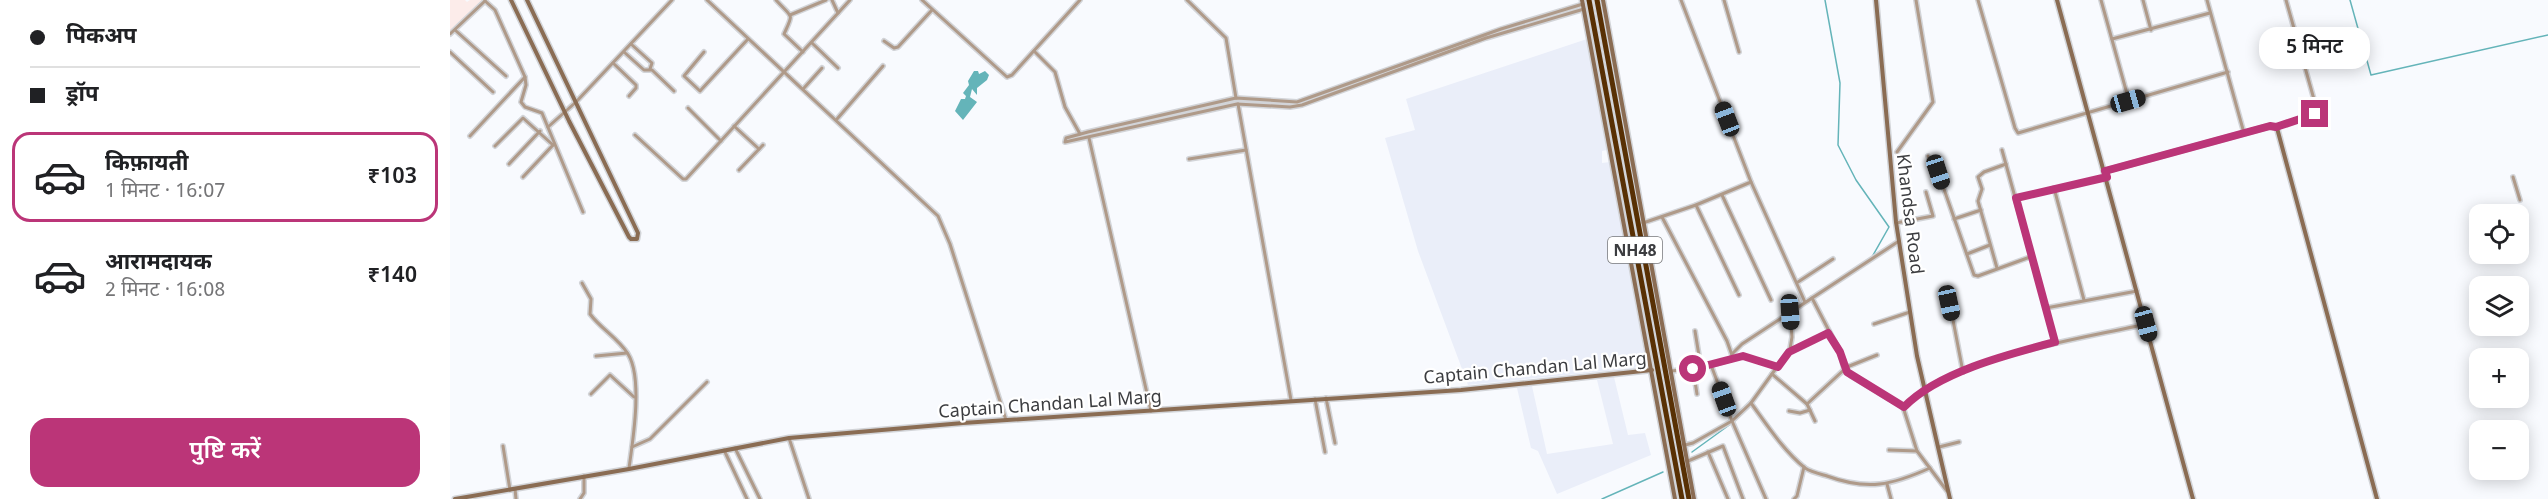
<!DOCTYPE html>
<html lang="hi">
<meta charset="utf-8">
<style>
:root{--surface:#fff;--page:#f6f6f6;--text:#202124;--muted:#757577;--line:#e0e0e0;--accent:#bb3578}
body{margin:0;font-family:Georgia,"Noto Sans Devanagari",serif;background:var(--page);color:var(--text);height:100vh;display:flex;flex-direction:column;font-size:22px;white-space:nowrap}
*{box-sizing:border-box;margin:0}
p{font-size:20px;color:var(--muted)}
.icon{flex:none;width:33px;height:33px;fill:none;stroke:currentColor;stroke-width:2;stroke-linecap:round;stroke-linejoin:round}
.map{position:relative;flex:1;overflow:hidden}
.side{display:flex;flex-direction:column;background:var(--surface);width:450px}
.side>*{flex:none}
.top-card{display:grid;align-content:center;height:132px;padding:0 30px;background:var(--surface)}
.controls{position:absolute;left:2019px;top:204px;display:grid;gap:12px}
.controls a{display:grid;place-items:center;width:60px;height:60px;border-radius:12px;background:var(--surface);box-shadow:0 3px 15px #0003;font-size:30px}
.end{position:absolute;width:27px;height:27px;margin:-14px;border:8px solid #bb3578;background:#fff;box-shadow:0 0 0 3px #fff}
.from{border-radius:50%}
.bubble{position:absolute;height:42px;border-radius:18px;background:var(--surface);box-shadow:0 3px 15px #0003;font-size:20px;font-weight:600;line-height:42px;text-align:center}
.car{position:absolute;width:18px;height:36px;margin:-18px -9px;border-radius:8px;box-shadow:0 0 4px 2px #0007;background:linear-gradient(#222 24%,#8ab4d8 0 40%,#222 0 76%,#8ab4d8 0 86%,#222 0)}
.top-card b{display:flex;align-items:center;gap:21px;height:57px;font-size:22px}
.top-card b+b{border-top:2px solid var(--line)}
.top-card i{width:15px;height:15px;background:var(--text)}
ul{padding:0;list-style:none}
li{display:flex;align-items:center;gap:18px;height:90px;margin:0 12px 9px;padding:0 18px;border:3px solid transparent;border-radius:18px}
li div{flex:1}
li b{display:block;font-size:22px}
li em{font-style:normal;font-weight:600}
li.active{border-color:var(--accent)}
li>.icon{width:54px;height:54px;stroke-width:1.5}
.button{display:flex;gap:12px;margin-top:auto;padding:12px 30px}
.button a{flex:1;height:69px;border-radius:18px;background:var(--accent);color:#fff;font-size:24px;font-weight:600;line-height:69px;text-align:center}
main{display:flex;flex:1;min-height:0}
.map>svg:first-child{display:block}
.built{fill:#eaeef9}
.education{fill:#fcecea}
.water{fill:#64b4b9}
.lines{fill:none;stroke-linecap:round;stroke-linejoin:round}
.stream{stroke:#64b4b9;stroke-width:1.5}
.street-casing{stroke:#d2d4d8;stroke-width:6}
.secondary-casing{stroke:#d2d4d8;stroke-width:7}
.highway-casing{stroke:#d2d4d8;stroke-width:8}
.street{stroke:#af9a89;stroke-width:3}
.secondary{stroke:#8a6c53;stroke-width:4}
.highway{stroke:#583004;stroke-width:5}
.route{stroke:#bb3578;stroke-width:8}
.labels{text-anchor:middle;stroke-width:4.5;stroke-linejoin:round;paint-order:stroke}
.shield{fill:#fff;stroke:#767779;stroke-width:1.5}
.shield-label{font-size:16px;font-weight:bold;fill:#3c3d40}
.street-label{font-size:18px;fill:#3c3d40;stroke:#fff}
</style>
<main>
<section class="side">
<div class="top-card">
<b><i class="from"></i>पिकअप</b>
<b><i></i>ड्रॉप</b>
</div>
<ul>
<li class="active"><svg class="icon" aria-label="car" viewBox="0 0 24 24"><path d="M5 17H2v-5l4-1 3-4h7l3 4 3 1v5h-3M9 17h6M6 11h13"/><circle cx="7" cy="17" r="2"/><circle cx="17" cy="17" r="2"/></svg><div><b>किफ़ायती</b><p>1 मिनट · 16:07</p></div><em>₹103</em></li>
<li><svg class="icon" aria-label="car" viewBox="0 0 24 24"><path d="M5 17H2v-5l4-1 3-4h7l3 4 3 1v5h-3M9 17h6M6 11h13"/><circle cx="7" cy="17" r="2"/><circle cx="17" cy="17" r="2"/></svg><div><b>आरामदायक</b><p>2 मिनट · 16:08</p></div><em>₹140</em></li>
</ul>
<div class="button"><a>पुष्टि करें</a></div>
</section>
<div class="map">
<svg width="2098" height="499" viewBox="0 0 2098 499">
<rect width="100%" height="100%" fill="#f8fafe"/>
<g class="built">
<path d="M 1137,39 L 1157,150 L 1152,151 L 1152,163 L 1160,162 L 1197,367 L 1018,385 L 968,251 L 935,138 L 965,130 L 956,99 Z"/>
<path d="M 1164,377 L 1178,435 L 1195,433 L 1201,455 L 1107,494 L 1088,451 L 1081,448 L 1067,388 L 1082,386 L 1097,454 L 1163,444 L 1147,380 Z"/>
</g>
<path class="education" d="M 0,0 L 15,0 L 17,2 L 20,0 L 33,0 L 11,26 L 0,33 Z"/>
<path class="water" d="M 528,71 L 529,74 L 535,71 L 539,75 L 537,80 L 527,88 L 527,95 L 522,89 L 520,97 L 527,102 L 513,120 L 505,111 L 511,99 L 515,99 L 516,96 L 513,93 L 519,85 L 518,81 L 524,71 Z"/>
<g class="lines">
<g class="stream">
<path d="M 1375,0 L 1390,83 L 1388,145 L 1406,180 L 1439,227 L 1422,257"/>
<path d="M 1900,0 L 1921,75 L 2098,35"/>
<path d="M 1340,311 L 1353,302"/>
<path d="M 1305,396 L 1321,373"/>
<path d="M 1242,452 L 1282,423"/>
<path d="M 1152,499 L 1213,472"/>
</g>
<defs>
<g id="street">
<path d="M 257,0 L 488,216 L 500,244 L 556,420"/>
<path d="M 326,0 C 343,19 344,12 334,34 L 353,52"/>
<path d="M 382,0 L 388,13"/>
<path d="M 472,0 L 557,77 L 562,75 L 630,0"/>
<path d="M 737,0 L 776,38 L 786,98"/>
<path d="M 1274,0 L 1289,52"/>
<path d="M 1528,0 L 1565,128 L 1568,133 L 1778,72"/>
<path d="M 1651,0 L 1679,101"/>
<path d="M 1693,0 L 1701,30"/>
<path d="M 1757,0 L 1794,133"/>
<path d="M 35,1 L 45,10 L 75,77 L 76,85 L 71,102 L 75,107 L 92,113 L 133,212"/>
<path d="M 1133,4 L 1051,29 L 847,102 L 786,98 L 638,132 L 616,138 L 615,142 L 787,104 L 840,107 L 852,105 L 1036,38 L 1134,9"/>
<path d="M 340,15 L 376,0"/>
<path d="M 5,30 L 56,76"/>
<path d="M 0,34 L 35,1"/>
<path d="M 1662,39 L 1760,13"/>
<path d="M 434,41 L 444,48 L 448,47 L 482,10"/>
<path d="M 362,43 L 388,68"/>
<path d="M 181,44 L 202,63 L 200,69"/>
<path d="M 584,51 L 605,72 L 615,107 L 630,134"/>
<path d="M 0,52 L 43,92"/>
<path d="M 174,52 L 194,70 L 202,70 L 224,91"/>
<path d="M 254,52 L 234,76 L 250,91 L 298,39"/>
<path d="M 163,63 L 186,85 L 186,88 L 179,96"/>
<path d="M 354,88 L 372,68"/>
<path d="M 788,104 L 841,400"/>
<path d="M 238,108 L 271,141"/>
<path d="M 387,119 L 433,66"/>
<path d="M 284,126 L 309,149"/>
<path d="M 98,127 L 126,102 L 222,0"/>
<path d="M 1826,127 L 1863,115 L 1867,110 L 1836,0"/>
<path d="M 185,135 L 233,179 L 236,179 L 400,0"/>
<path d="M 20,136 L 75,77"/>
<path d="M 639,138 L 701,411"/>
<path d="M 45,146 L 73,118 L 103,145"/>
<path d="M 1552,150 L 1605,342"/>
<path d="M 1447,152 L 1483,102 L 1466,0"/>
<path d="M 1478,156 L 1482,166 L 1488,172 L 1524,275 L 1528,276 L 1580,257"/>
<path d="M 739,159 L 796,150"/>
<path d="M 59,164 L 90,131"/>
<path d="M 289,170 L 313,145"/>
<path d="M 73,177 L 104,144"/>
<path d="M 2063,177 L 2070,200"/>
<path d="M 1301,182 L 1355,302"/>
<path d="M 1604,188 L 1634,300"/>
<path d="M 1272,195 L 1321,300"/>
<path d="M 1566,198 L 1657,177"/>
<path d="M 1246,205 L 1289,295"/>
<path d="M 1212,217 L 1277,341 L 1283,358"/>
<path d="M 1504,219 L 1531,210"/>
<path d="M 1193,223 L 1246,205 L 1301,182 L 1231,0"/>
<path d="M 1446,223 L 1483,216 L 1476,192"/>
<path d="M 1517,254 L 1540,245"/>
<path d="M 1547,268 L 1528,201 L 1532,189 L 1528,177 L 1534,172 L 1556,164"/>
<path d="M 1348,282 L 1383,259"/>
<path d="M 132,283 L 141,299 L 140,314 C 151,329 168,338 178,354 C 193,378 183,440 179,468"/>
<path d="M 1497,289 L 1513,372"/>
<path d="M 1362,298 L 1390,352 L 1394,369 L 1401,376 L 1453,407 L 1467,451 L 1497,491"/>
<path d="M 1596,308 L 1687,291"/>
<path d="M 1424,324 L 1460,312"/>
<path d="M 1245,331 L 1251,368"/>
<path d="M 1339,352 L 1378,333"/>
<path d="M 1282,354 L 1292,344 L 1449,241"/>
<path d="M 146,356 L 177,353"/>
<path d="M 1261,365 L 1282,421 L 1316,499"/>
<path d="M 1243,369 L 1247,394"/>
<path d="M 1221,371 L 1251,368 L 1293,356 L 1328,367"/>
<path d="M 1322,374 L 1357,404 L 1365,421"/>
<path d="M 141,394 L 160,375 L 184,397"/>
<path d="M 876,398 L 885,443"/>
<path d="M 865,399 L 875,452"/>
<path d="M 1301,403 C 1317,425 1333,450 1355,468 C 1361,472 1370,474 1377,476 C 1418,491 1442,485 1480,468"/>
<path d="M 1357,404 L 1397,367 L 1427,355"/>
<path d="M 1454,407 C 1500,357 1631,339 1696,324"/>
<path d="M 1339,411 L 1350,413 L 1360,410"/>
<path d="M 339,438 L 359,499"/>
<path d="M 1235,445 L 1243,443 L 1282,421 L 1301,403 L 1340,349 L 1342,337 L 1340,312"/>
<path d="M 53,446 L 60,490"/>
<path d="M 182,447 L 200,439 L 257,382"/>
<path d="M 1489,447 L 1509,442"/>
<path d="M 285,448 L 310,499"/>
<path d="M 274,450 L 297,499"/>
<path d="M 1439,450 L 1467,451"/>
<path d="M 1258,452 L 1278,499"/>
<path d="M 1238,461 L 1273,446 L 1293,499"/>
<path d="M 1437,484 L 1441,499"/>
<path d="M 65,489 L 66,499"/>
<path d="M 130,499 L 134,493 L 134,476"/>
<path d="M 1344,499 L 1347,496 L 1354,467"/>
</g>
<g id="secondary">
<path d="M 61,0 L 119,121 L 179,237 L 181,239 L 187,239 L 188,233 L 77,0"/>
<path d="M 1132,0 L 1225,499"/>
<path d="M 1153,0 L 1244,499"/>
<path d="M 1426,0 L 1446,222 L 1467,356 L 1500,499"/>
<path d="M 1607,0 L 1743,499"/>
<path d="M 1655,171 L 1820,126 L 1827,128 L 1927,499"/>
<path d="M 5,499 L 179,469 L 339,438 L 513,423 L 1011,390 L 1202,370"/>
</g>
<g id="highway">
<path d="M 1139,0 L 1232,499"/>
<path d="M 1147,0 L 1239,499"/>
</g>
</defs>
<use href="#street" class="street-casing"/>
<use href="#secondary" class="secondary-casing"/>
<use href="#highway" class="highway-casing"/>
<use href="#street" class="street"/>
<use href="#secondary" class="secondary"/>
<use href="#highway" class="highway"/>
</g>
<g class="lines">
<path class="route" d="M 1243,369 L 1293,356 L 1328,367 L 1339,352 L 1378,333 L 1390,352 L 1397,372 L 1454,407 C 1488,372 1559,354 1605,342 L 1566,198 L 1657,177 L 1655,171 L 1820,126 L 1826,127 L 1865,114"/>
</g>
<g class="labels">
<rect class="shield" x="1158" y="237" width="54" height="26" rx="4.5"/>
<g class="shield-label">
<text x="1185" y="256">NH48</text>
</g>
<g class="street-label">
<text transform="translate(1460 214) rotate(83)" y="6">Khandsa Road</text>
<text transform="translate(1085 368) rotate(-5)" y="6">Captain Chandan Lal Marg</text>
<text transform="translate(600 404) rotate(-4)" y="6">Captain Chandan Lal Marg</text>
</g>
</g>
</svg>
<div class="controls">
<a><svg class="icon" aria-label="locate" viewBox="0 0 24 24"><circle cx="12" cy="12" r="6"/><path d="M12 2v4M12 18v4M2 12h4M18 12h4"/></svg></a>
<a><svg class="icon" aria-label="layers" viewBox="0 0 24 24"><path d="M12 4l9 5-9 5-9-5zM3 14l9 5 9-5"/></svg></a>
<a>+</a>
<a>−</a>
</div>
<i class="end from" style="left:1243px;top:369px"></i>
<i class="end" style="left:1865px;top:114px"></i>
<div class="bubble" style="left:1809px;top:27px;width:111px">5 मिनट</div>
<i class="car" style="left:1678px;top:101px;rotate:74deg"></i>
<i class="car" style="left:1277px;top:119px;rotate:339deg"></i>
<i class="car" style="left:1488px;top:172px;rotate:162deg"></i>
<i class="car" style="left:1499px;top:303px;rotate:168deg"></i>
<i class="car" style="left:1340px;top:312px;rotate:176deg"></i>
<i class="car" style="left:1696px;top:324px;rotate:165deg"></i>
<i class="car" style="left:1274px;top:399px;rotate:340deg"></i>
</div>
</main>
